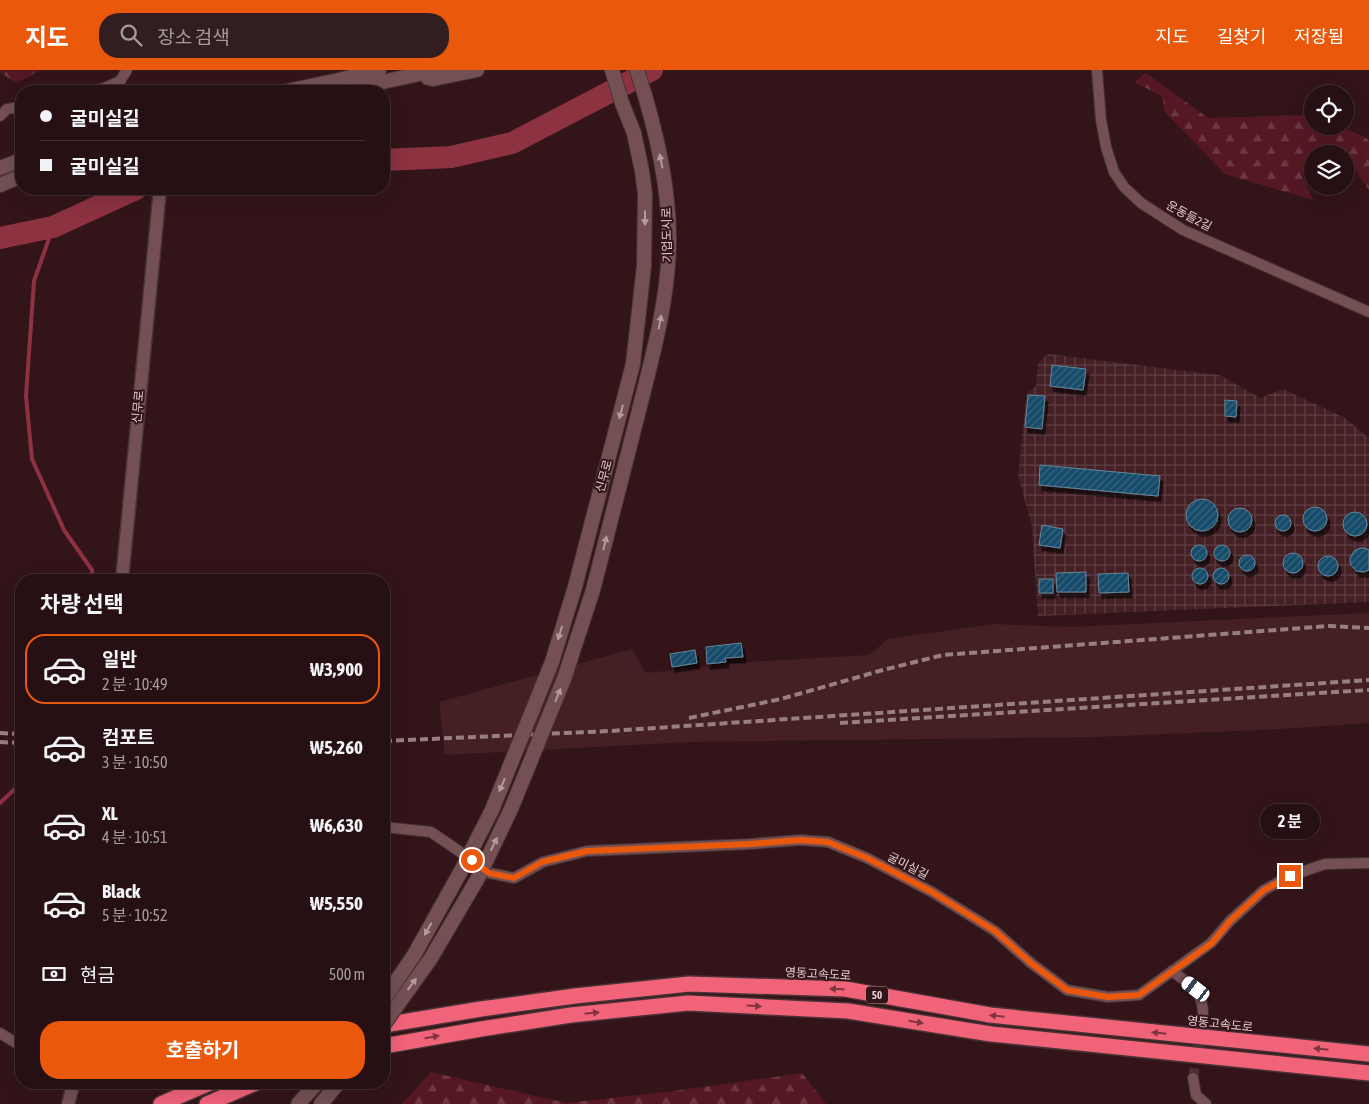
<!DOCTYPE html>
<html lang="ko">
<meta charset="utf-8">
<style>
:root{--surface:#261013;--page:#321e21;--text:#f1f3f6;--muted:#a49da0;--line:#423033;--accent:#ea580c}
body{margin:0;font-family:"Asap Condensed","Noto Sans KR",sans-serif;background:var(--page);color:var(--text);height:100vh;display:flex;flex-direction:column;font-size:19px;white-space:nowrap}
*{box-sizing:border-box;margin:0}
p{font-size:16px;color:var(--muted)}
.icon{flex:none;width:28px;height:28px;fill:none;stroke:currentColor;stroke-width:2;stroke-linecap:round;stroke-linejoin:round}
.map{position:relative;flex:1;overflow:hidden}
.side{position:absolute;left:15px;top:504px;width:375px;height:515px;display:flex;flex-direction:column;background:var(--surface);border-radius:20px;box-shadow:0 5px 20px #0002,0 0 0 1px var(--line)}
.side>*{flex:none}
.hud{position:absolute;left:15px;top:15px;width:375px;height:110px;border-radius:20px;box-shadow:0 5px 20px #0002,0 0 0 1px var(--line);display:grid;align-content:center;height:110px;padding:0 25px;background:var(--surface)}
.fabs{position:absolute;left:1304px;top:15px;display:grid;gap:10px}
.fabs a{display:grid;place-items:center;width:50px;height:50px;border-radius:50%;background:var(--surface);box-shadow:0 5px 20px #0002,0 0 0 1px var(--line);font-size:25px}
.end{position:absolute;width:22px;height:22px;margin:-11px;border:6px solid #ea580c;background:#fff;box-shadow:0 0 0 2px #fff}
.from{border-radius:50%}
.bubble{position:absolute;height:35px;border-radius:18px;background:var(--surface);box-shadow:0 5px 20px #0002,0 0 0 1px var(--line);font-size:16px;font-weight:700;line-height:35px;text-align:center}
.car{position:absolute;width:15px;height:30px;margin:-15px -8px;border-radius:6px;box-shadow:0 0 4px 1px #0007;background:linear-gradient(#fff 24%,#345 0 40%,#fff 0 76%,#345 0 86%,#fff 0)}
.hud b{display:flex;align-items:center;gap:18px;height:48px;font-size:19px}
.hud b+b{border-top:1px solid var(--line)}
.hud i{width:12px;height:12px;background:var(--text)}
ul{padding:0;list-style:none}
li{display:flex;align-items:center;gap:15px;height:70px;margin:0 10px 8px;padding:0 15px;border:2px solid transparent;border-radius:20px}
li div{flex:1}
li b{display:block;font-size:19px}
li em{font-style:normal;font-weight:700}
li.active{border-color:var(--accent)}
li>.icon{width:45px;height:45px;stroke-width:1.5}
h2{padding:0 25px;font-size:22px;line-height:60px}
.pay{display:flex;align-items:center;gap:12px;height:55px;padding:0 25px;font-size:19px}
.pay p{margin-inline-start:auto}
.button{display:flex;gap:10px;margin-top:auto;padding:10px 25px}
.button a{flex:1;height:58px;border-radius:20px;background:var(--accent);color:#fff;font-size:20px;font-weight:700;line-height:58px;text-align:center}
header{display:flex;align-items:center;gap:30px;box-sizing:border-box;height:70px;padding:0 25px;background:var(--accent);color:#fff}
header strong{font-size:24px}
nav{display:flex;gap:28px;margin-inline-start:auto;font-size:18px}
.search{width:350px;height:45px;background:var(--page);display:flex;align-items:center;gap:12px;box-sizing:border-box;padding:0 18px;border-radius:20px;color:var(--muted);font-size:19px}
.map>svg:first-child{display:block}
.built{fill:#441f24}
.industrial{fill:url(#industrial-grid)}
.forest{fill:url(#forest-firs)}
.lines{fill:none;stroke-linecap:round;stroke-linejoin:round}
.stream{stroke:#8d3241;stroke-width:4}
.river{stroke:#8d3241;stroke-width:22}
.building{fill:url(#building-hatch);stroke:#66869b;filter:url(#shadow)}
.minor-tunnel{stroke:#4d3034;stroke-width:10;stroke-dasharray:10 5;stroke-linecap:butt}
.minor-casing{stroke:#493235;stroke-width:12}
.tertiary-casing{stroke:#493235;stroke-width:15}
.secondary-casing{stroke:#493235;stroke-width:16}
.motorway-casing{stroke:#493235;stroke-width:18}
.minor{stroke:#745053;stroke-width:10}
.tertiary{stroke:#745053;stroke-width:12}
.secondary{stroke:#745053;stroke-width:14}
.motorway{stroke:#f06379;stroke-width:15}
.rail{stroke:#997f82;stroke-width:4;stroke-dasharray:8 4;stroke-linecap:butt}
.secondary-bridge-casing{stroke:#493235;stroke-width:16;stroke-linecap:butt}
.secondary-bridge{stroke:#745053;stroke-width:14}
.oneway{fill:#b69a9d}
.oneway2{fill:#7f343f}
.route{stroke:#ea580c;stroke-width:6}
.labels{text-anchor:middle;stroke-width:4;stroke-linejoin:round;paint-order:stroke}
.shield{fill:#331519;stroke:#ae9598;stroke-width:1}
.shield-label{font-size:11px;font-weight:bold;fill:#e2ccce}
.street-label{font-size:12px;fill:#e2ccce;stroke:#331519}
</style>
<header>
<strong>지도</strong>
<div class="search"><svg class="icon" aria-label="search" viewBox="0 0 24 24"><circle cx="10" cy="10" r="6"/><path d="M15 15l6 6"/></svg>장소 검색</div>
<nav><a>지도</a><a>길찾기</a><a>저장됨</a></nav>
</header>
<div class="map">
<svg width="1369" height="1034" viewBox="0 0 1369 1034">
<defs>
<pattern id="industrial-grid" width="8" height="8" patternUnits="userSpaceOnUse" patternTransform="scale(1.25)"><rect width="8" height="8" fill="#441f24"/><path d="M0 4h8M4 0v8" fill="none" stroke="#5f3e43"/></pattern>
<pattern id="forest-firs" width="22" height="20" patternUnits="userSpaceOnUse" patternTransform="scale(1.25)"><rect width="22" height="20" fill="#551823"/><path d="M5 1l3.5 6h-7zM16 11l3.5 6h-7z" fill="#6d3842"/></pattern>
<pattern id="building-hatch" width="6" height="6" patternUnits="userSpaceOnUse" patternTransform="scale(1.25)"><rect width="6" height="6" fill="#174c6a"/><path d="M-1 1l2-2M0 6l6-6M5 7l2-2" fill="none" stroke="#38657e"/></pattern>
<filter id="shadow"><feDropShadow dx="3" dy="5.5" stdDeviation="0" flood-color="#0009"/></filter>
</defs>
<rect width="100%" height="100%" fill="#331519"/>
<path class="built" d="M 1369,543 L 1369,653 L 1281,659 L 1096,667 L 690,672 L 445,685 L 439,632 L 632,579 L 646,603 L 750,592 L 869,585 L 888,569 L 994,554 L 1069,557 Z"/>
<path class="industrial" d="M 1048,284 L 1219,305 L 1261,328 L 1283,319 L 1345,348 L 1369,368 L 1369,532 L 1038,546 L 1032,457 L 1018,405 L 1027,323 L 1036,316 L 1038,293 Z"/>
<g class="forest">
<path d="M 0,0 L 41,0 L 16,13 L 0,2 Z"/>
<path d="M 1146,3 L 1208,48 L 1311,45 L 1312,45 L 1312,56 L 1340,56 L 1365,67 L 1369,71 L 1369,120 L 1353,97 L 1345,96 L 1345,84 L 1312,84 L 1312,101 L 1302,105 L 1313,130 L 1225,104 L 1165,42 L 1162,26 L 1134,12 Z"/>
<path d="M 431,1002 L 566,1033 L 674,1021 L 802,1003 L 826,1034 L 402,1034 Z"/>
</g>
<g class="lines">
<g class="stream">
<path d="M 53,157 L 34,211 L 26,326 L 32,389 L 64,460 L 92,500 L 92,510"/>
<path d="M 0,733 L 21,713"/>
</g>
<g class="river">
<path d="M 384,90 L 451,87 L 512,73 L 652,0"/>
<path d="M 0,168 L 53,157 L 136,119"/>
</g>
</g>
<g class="building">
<path d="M 1052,295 L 1086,299 L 1083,320 L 1050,316 Z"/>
<path d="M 1028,325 L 1045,326 L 1042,359 L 1025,357 Z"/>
<path d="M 1225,330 L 1237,331 L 1236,347 L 1225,346 Z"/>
<path d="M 1040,395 L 1160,406 L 1158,426 L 1039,415 Z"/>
<circle cx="1202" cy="445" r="16"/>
<circle cx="1315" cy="449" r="12"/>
<circle cx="1240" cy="450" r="12"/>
<circle cx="1355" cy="454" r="12"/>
<circle cx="1283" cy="453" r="8"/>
<path d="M 1042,455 L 1063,459 L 1060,478 L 1039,475 Z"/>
<circle cx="1199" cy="483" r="8"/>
<circle cx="1222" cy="483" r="8"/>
<path d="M 1360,478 L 1364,478 L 1369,480 L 1369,500 L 1364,502 L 1356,501 L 1351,495 L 1350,492 L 1350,488 L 1354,481 Z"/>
<circle cx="1293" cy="493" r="10"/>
<circle cx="1247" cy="493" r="8"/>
<circle cx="1328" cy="496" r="10"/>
<circle cx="1200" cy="506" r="8"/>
<circle cx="1221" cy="506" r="8"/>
<path d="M 1086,502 L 1086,522 L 1057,522 L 1056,503 Z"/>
<path d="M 1128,503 L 1129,522 L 1099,523 L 1098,504 Z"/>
<rect x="1039" y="509" width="14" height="14"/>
<path d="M 741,573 L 743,587 L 725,588 L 726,592 L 707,594 L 706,577 Z"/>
<path d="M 695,580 L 697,593 L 672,597 L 670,584 Z"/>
</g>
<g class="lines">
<path class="minor-tunnel" d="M 1193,1008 L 1203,944"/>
<defs>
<g id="minor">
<path d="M 1097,0 L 1101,50 L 1106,77 L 1114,102 L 1124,117 L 1141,133 L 1183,160 L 1369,242"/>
<path d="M 91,21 L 102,19 L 120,11 L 127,0"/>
<path d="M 0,46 L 7,39 L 21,37"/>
<path d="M 384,757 L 431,762 L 472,790 L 489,803 L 514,808 L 543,792 L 587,781 L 750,774 L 800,770 L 828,772 L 867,788 L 932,822 L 995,861 L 1031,893 L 1067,920 L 1108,927 L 1139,925 L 1211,873 L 1230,851 L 1264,820 L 1290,806 L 1325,794 L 1369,793"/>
<path d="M 1172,901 C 1189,914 1203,920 1203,944"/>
<path d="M 0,963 L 21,976"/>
<path d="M 1193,1008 L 1196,1025 L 1206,1034"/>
</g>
<g id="tertiary">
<path d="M 122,510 L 160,119"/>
<path d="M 68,1034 L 74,1012"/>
</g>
<g id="secondary">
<path d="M 428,8 L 433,9 L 477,0"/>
<path d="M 287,21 L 339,10 L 379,0"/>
<path d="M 340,21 L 438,0"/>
<path d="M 0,98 L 21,90"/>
<path d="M 0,115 L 21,106"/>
<path d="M 575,517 L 633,294 L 644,196 L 645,124 L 642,101 L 634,63 L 622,33 L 612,0"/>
<path d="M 593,520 C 608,461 623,403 638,344 C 652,288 668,232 669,174 C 670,115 655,55 637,0"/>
<path d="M 298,1034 L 318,1012"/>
<path d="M 321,1034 L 339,1012"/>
</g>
<g id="motorway">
<path d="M 384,955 L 481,939 L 575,926 L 689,914 L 845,919 L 990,945 L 1369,984"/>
<path d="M 384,976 L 481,959 L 571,945 L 688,933 L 848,941 L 991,964 L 1369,1003"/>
<path d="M 161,1034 L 212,1012"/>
<path d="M 207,1034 L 258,1012"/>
</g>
</defs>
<use href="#minor" class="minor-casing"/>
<use href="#tertiary" class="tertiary-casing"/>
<use href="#secondary" class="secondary-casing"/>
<use href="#motorway" class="motorway-casing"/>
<use href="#minor" class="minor"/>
<use href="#tertiary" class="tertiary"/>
<use href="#secondary" class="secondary"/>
<use href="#motorway" class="motorway"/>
<g class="rail">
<path d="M 689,648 L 781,629 L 883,600 L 943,585 L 1329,556 L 1369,558"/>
<path d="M 840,653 L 1369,620"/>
<path d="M 0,663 L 21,664"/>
<path d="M 384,671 L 610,661 L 1369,610"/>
<path d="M 0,672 L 21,673"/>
</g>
<defs>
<g id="secondary-bridge">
<path d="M 384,929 L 414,885 L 461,801 L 492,740 L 552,592 L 575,517"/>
<path d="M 384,954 L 431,888 L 478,808 L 511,739 L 564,609 L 593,520"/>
</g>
</defs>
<use href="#secondary-bridge" class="secondary-bridge-casing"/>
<use href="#secondary-bridge" class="secondary-bridge"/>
</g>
<defs><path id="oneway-solid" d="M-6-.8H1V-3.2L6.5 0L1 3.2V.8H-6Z" transform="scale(1.25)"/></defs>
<g class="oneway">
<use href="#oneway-solid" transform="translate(661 91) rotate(-102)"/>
<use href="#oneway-solid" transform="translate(645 148) rotate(90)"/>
<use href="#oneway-solid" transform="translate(660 252) rotate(-79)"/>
<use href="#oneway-solid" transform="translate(621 342) rotate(105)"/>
<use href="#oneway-solid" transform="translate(605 473) rotate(-76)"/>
<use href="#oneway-solid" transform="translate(560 563) rotate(107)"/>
<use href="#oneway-solid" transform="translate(558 625) rotate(-68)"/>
<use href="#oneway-solid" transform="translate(502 715) rotate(113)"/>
<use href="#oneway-solid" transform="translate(494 774) rotate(-64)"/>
<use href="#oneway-solid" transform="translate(428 859) rotate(119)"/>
<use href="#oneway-solid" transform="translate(412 914) rotate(-54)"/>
</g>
<g class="oneway2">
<use href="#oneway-solid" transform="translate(837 919) rotate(-178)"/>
<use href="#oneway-solid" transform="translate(754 936) rotate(3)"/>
<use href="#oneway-solid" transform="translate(592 943) rotate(-6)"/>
<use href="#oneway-solid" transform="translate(997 946) rotate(-174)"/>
<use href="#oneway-solid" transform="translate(916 952) rotate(9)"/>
<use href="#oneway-solid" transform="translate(1159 963) rotate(-174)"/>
<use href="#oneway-solid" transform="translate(432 967) rotate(-10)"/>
<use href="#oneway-solid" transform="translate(1321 979) rotate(-174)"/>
</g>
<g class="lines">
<path class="route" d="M 472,790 L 489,803 L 514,808 L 542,792 L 587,781 L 750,774 L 800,770 L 828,772 L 867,788 L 932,822 L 995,861 L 1031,893 L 1067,920 L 1108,927 L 1139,925 L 1212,873 L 1230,851 L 1264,820 L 1290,806"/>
</g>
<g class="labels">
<rect class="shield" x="866" y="916.5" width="22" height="17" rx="4"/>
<g class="shield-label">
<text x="877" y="929">50</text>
</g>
<g class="street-label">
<text transform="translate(1189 146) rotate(28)" y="4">운동들2길</text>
<text transform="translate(667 165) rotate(-91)" y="4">기업도시로</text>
<text transform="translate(138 337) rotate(-85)" y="4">신무로</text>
<text transform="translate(604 406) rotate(-75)" y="4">신무로</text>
<text transform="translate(908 796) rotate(27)" y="4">굴미실길</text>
<text transform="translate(818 904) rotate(3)" y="4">영동고속도로</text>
<text transform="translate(1220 954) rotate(6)" y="4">영동고속도로</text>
</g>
</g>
</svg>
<div class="fabs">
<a><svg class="icon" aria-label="locate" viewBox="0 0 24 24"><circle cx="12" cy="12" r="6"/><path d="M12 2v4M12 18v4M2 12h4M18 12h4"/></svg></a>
<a><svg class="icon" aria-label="layers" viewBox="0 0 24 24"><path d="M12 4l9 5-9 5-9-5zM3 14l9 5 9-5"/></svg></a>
</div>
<i class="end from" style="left:472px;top:790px"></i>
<i class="end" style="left:1290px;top:806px"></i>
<div class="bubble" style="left:1260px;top:734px;width:60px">2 분</div>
<i class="car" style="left:1196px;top:919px;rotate:307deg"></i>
<div class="hud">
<b><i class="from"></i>굴미실길</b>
<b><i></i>굴미실길</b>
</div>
<section class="side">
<h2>차량 선택</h2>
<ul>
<li class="active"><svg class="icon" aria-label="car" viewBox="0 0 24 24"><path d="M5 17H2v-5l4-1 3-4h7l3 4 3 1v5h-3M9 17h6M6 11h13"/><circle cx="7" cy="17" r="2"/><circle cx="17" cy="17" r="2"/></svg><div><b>일반</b><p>2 분 · 10:49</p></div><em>₩3,900</em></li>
<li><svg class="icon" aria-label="car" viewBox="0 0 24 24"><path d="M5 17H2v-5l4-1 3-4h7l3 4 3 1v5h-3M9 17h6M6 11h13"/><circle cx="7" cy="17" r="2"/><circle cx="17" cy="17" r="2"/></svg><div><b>컴포트</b><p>3 분 · 10:50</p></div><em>₩5,260</em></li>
<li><svg class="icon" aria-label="car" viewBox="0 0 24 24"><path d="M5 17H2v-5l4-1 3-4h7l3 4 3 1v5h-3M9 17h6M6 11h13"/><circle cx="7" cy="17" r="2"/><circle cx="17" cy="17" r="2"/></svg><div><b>XL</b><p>4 분 · 10:51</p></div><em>₩6,630</em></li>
<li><svg class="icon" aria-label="car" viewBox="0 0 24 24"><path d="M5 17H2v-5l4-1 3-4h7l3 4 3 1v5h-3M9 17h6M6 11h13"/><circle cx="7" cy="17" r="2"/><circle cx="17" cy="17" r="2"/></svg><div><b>Black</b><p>5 분 · 10:52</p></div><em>₩5,550</em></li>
</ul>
<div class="pay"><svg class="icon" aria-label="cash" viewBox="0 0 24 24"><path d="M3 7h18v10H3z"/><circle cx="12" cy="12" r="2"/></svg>현금<p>500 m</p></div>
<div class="button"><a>호출하기</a></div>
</section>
</div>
